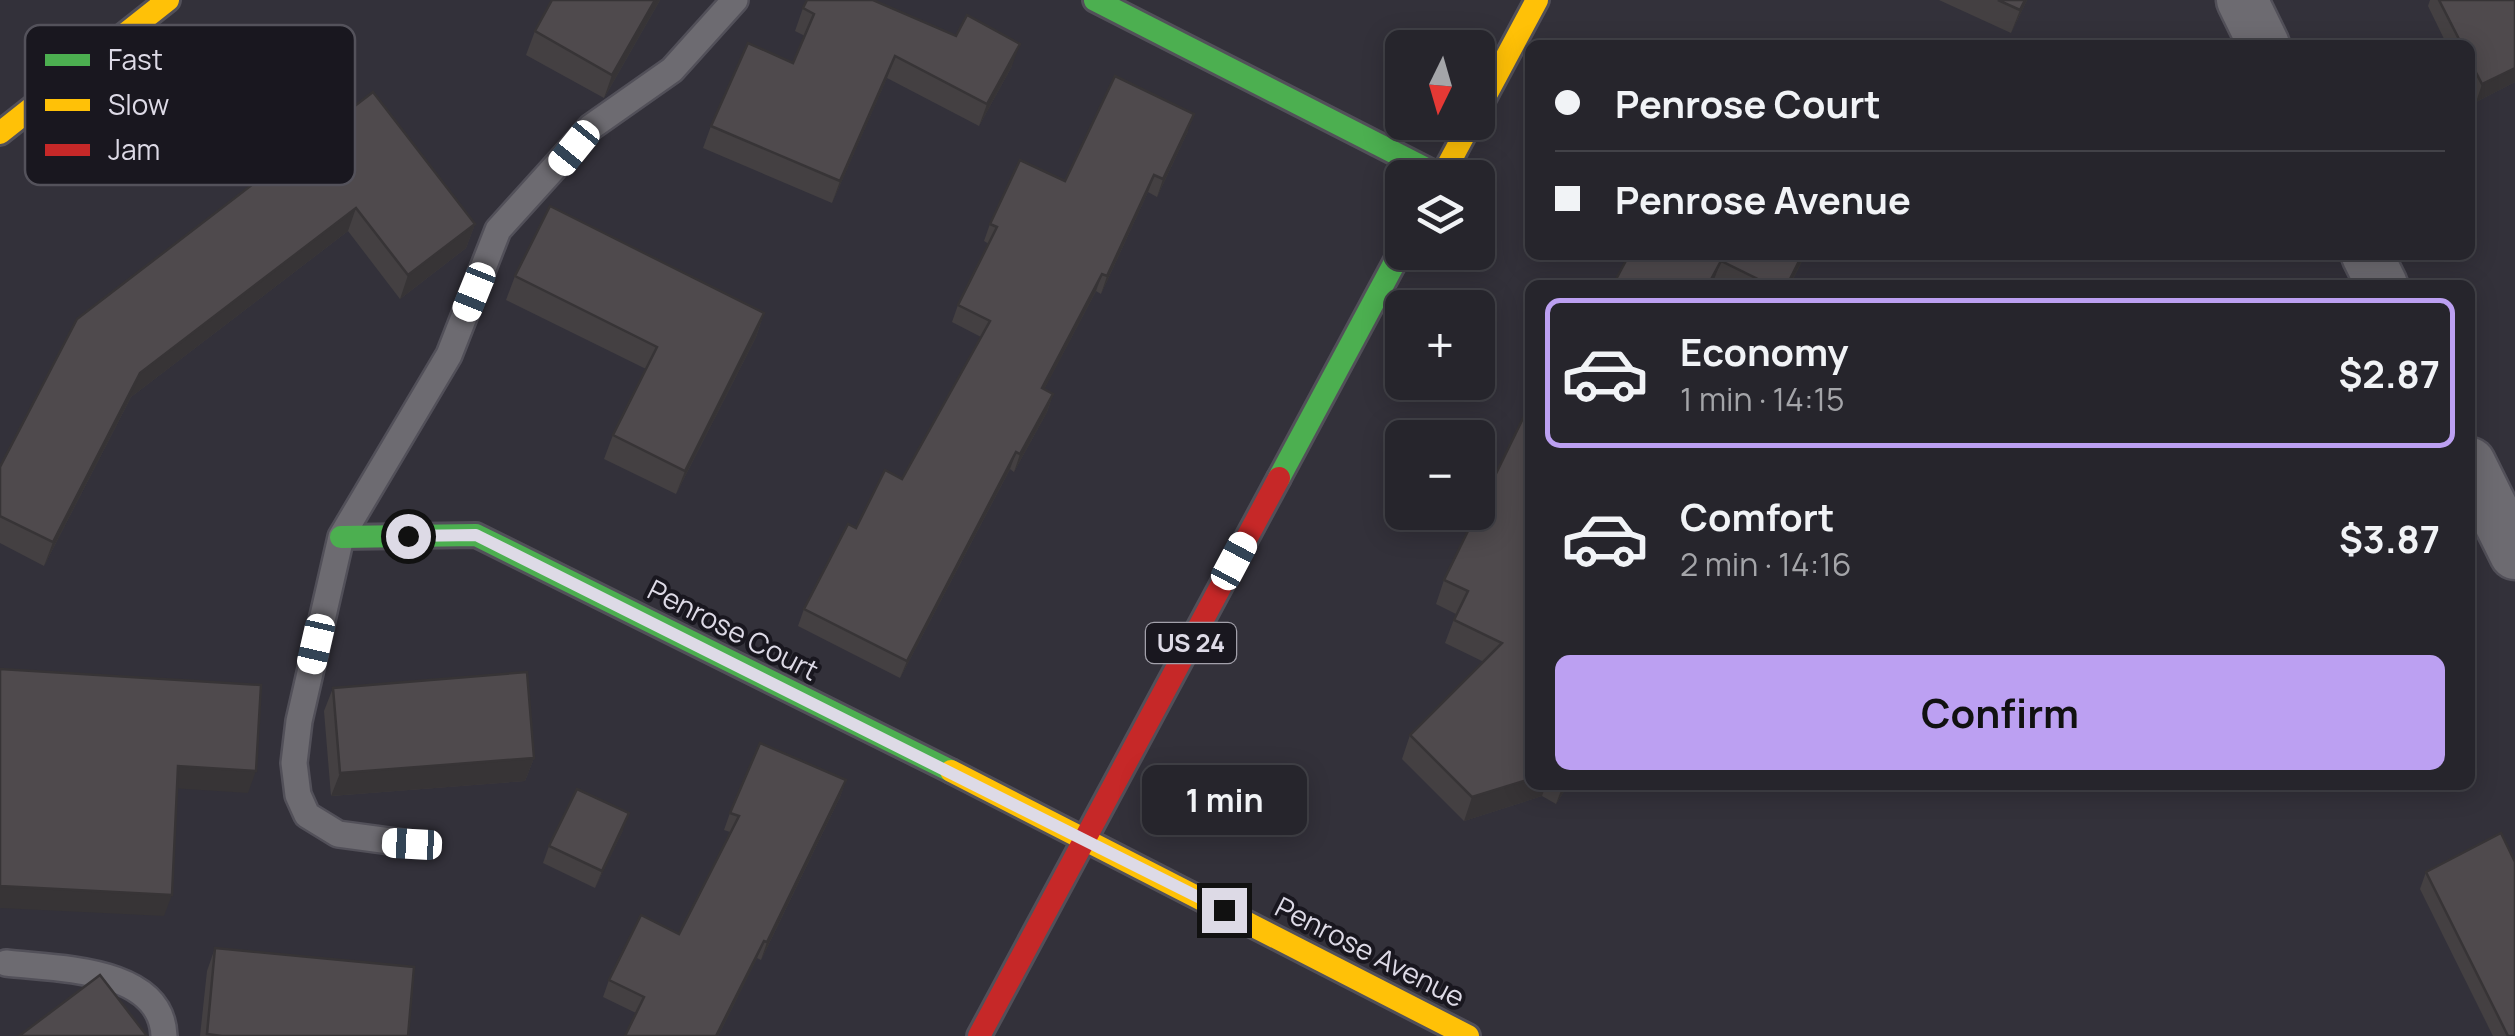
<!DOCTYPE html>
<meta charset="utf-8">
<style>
:root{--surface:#26252c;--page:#323138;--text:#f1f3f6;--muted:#a4a5a9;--line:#424248;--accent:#bca0f2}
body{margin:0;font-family:Manrope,sans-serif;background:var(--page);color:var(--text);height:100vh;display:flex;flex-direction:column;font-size:38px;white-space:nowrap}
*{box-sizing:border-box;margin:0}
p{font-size:32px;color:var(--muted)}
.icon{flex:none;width:55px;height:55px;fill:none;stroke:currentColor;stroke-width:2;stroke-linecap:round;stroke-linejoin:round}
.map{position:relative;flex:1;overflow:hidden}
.panel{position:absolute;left:1525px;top:280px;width:950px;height:510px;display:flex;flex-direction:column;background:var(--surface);border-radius:15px;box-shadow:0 5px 25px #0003,0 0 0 2px var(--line)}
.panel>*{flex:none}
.hud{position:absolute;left:1525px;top:40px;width:950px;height:220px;border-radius:15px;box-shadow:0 5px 25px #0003,0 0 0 2px var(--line);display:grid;align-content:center;height:220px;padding:0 30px;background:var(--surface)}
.needle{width:65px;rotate:185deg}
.controls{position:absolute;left:1385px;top:30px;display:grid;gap:20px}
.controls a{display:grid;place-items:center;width:110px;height:110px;border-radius:15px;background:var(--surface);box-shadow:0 5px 25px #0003,0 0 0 2px var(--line);font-size:50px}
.end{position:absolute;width:45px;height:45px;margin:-22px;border:12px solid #dddae6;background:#111;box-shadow:0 0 0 5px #111}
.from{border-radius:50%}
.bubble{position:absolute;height:70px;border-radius:15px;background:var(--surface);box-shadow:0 5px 25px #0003,0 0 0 2px var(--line);font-size:32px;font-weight:700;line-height:70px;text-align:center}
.car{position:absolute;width:30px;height:60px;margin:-30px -15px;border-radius:12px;box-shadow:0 0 8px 2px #0007;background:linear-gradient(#fff 24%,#345 0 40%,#fff 0 76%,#345 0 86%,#fff 0)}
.hud b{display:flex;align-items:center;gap:35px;height:95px;font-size:38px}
.hud b+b{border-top:2px solid var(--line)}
.hud i{width:25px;height:25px;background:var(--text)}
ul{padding:18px 0 0;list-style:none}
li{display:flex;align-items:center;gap:30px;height:150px;margin:0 20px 15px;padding:0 10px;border:5px solid transparent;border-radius:15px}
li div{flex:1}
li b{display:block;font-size:38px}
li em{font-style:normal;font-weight:700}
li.on{border-color:var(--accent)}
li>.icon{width:90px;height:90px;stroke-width:1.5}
.primary-button{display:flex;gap:20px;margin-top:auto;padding:20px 30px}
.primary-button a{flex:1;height:115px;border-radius:15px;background:var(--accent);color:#111;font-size:40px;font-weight:700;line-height:115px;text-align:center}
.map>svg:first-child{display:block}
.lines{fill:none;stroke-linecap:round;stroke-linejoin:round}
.lane-casing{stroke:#525059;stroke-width:30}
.street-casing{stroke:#525059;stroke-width:55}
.fast-casing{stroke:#525059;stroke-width:28}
.slow-casing{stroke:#525059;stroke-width:28}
.jam-casing{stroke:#525059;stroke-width:28}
.lane{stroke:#6d6b71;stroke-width:25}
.street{stroke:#6d6b71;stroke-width:50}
.fast{stroke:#4caf50;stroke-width:22}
.slow{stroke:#ffc107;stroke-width:22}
.jam{stroke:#c62828;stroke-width:22}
.wall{fill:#444042}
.shaded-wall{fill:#373436}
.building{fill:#4f4a4d;stroke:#373436;stroke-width:2.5}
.route{stroke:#dddae6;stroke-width:12}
.labels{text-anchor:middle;stroke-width:8;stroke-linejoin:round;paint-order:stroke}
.shield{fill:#19171f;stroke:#a2a0aa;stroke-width:2.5}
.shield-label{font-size:25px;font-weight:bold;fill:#dddae6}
.street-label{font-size:28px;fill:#dddae6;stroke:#19171f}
.key{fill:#19171f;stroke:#54525b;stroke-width:2.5}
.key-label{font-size:28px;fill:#dddae6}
</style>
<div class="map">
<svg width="2515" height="1036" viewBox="0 0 2515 1036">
<rect width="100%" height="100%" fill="#33313a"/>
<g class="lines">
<defs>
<g id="lane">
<path d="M 412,844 L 338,834 L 307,815 L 298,795 L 294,763 L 299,721 L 341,537 L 449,355 L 498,230 L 591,127 L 672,70 L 735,0"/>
<path d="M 6,963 C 56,969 162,967 164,1036"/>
</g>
<g id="street">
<path d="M 2242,0 L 2264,45"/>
<path d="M 2367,255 L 2382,285"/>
<path d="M 2470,463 L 2515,554"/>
</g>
<g id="fast">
<path d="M 1095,0 L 1442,177"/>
<path d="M 1279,478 L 1402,249"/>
<path d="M 341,537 L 476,535 L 951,771"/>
</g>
<g id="slow">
<path d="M 1478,110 L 1537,0"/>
<path d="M 0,133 L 168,0"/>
<path d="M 1441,178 L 1471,122"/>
<path d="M 951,771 L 1468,1036"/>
</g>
<path id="jam" d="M 979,1036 L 1279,478"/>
</defs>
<use href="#lane" class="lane-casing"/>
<use href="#street" class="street-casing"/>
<use href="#fast" class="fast-casing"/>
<use href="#slow" class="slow-casing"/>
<use href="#jam" class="jam-casing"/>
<use href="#lane" class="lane"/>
<use href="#street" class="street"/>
<use href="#fast" class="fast"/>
<use href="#slow" class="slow"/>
<use href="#jam" class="jam"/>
</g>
<g class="wall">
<path d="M 660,0 L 604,98 L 526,55 L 535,31 Z"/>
<path d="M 1939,0 L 2027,0 L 2011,33 Z"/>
<path d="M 2430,0 L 2515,0 L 2515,82 L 2476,102 L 2470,90 L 2470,45 L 2447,45 L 2428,6 Z"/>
<path d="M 803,8 L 1012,66 L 979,126 L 887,78 L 832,203 L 703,148 L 711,126 L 793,63 L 805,36 L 795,31 Z"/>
<path d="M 373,92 L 475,224 L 466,248 L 400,299 L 348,231 L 131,397 L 44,566 L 0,543 L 0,467 Z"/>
<path d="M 1188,131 L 1157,197 L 1148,192 L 1101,294 L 1096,291 L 1044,389 L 1053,394 L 1047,412 L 1014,472 L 1010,469 L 900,678 L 798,626 L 804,609 L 856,528 L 902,479 L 981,337 L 952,322 L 958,305 L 989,244 L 984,241 L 990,224 L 1065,181 Z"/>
<path d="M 1629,255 L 1805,255 L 1790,285 L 1613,285 Z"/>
<path d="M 515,276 L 764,313 L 756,337 L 676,494 L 604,459 L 613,435 L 646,369 L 506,300 Z"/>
<path d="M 1530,404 L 1530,639 L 1528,644 L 1530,785 L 1568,785 L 1556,804 L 1542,796 L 1464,821 L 1402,759 L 1410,735 L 1484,662 L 1445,643 L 1456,614 L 1436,604 L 1444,580 Z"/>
<path d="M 333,688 L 534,758 L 525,781 L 331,796 L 324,711 Z"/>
<path d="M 846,780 L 840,797 L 761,960 L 757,958 L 718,1036 L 625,1036 L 636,1013 L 603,997 L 609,980 L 679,934 L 730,832 L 724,830 L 730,813 Z"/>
<path d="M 623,830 L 595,888 L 543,863 L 549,846 Z"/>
<path d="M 2426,872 L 2515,1036 L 2493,1036 L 2420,889 Z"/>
<path d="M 215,948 L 408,1036 L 200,1036 L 207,971 Z"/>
</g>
<g class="shaded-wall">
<path d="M 655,0 L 660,0 L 604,98 L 612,75 Z"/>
<path d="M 2025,0 L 2027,0 L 2011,33 L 2020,10 Z"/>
<path d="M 1020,44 L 1012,66 L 979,126 L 987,104 Z"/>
<path d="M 895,56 L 887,78 L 832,203 L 840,181 Z"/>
<path d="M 2515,68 L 2515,82 L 2476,102 L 2482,84 Z"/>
<path d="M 1194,114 L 1188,131 L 1157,197 L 1163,179 Z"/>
<path d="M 1154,175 L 1148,192 L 1101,294 L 1107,276 Z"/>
<path d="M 356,208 L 348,231 L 131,397 L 44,566 L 53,542 L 140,373 Z"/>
<path d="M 475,224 L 466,248 L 400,299 L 408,275 Z"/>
<path d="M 1802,255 L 1805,255 L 1790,285 L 1787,285 Z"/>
<path d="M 1721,261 L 1712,285 L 1708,285 Z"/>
<path d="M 1102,274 L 1096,291 L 1036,405 L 1042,388 Z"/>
<path d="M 764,313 L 756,337 L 676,494 L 685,471 Z"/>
<path d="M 1053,394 L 1047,412 L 1014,472 L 1020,454 Z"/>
<path d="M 1016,452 L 1010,469 L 900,678 L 907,661 Z"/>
<path d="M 534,758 L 525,781 L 331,796 L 340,773 Z"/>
<path d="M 178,766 L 256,771 L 248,793 L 170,788 Z"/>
<path d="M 1530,779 L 1530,785 L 1546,785 L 1542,796 L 1464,821 L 1472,797 Z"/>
<path d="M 846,780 L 840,797 L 761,960 L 767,942 Z"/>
<path d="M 1563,785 L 1568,785 L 1556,804 Z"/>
<path d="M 629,813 L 623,830 L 595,888 L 602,871 Z"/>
<path d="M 0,886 L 172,895 L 164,916 L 0,908 Z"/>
<path d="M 764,941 L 757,958 L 718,1036 L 716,1036 Z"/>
</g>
<g class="building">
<path d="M 552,0 L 655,0 L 612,75 L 535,31 Z"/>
<path d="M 807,0 L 873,0 L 956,36 L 967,15 L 1020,44 L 987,104 L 895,56 L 840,181 L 711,126 L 748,43 L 793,63 L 814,14 L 803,8 Z"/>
<path d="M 1998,0 L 2025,0 L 2020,10 Z"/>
<path d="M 2439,0 L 2515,0 L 2515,68 L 2482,84 L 2470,61 L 2470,45 L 2462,45 Z"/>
<path d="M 1115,76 L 1194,114 L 1163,179 L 1154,175 L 1107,276 L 1102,274 L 1042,388 L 1053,394 L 1020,454 L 1016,452 L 907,661 L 804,609 L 848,524 L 856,528 L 885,470 L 902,479 L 990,321 L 958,305 L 997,227 L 990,224 L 1020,160 L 1065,181 Z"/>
<path d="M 373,92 L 475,224 L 408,275 L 356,208 L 140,373 L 53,542 L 0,516 L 0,467 L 77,319 Z"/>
<path d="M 550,206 L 764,313 L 685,471 L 613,435 L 657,347 L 515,276 Z"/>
<path d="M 1629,255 L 1802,255 L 1787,285 L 1770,285 L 1721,261 L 1708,285 L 1613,285 Z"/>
<path d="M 1530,404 L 1530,632 L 1526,641 L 1530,647 L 1530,779 L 1472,797 L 1410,735 L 1502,643 L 1454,620 L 1468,591 L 1444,580 Z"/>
<path d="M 0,669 L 261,685 L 256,771 L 178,766 L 172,895 L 0,886 Z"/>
<path d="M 527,672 L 534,758 L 340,773 L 333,688 Z"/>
<path d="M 760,743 L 846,780 L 767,942 L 764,941 L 716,1036 L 625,1036 L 644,997 L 609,980 L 641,915 L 679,934 L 739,816 L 730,813 Z"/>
<path d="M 577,789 L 629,813 L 602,871 L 549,846 Z"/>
<path d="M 2501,833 L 2515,862 L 2515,1036 L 2508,1036 L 2426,872 Z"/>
<path d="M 215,948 L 414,967 L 408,1036 L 222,1036 L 207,1034 Z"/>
<path d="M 100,975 L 147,1036 L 19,1036 Z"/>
</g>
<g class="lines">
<path class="route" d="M 408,536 L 476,535 L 1224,910"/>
</g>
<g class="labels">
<rect class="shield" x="1146" y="623" width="90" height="40" rx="8"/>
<g class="shield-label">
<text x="1191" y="652">US 24</text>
</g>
<g class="street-label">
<text transform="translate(733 630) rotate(27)" y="10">Penrose Court</text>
<text transform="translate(1370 952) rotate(27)" y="10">Penrose Avenue</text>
</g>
</g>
<rect x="25" y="25" width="330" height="160" rx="15" class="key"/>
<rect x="45" y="54" width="45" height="12" fill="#4caf50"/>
<rect x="45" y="99" width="45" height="12" fill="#ffc107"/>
<rect x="45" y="144" width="45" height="12" fill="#c62828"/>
<g class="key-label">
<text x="108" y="70">Fast</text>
<text x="108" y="115">Slow</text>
<text x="108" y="160">Jam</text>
</g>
</svg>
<div class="controls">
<a><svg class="needle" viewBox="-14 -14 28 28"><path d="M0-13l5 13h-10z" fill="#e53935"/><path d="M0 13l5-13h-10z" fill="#a4a5a9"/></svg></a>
<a><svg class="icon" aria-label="layers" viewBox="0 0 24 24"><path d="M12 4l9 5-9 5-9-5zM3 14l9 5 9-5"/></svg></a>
<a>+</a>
<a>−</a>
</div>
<i class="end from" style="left:408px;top:536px"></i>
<i class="end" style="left:1224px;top:910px"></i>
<div class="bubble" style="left:1142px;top:765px;width:165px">1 min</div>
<i class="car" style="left:574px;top:148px;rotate:219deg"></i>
<i class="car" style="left:474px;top:292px;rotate:202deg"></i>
<i class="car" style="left:1234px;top:561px;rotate:28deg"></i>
<i class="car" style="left:316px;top:644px;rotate:193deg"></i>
<i class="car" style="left:412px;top:844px;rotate:273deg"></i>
<div class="hud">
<b><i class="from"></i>Penrose Court</b>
<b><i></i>Penrose Avenue</b>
</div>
<section class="panel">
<ul>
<li class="on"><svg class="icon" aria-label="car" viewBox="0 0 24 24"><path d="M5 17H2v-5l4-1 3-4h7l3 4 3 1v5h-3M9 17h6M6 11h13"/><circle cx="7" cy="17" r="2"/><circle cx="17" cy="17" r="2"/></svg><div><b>Economy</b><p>1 min · 14:15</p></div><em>$2.87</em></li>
<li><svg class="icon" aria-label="car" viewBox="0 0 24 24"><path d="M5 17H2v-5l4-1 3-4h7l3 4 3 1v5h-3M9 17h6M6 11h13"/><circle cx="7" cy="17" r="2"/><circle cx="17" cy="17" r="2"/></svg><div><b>Comfort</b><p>2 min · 14:16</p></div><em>$3.87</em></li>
</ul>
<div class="primary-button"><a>Confirm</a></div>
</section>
</div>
